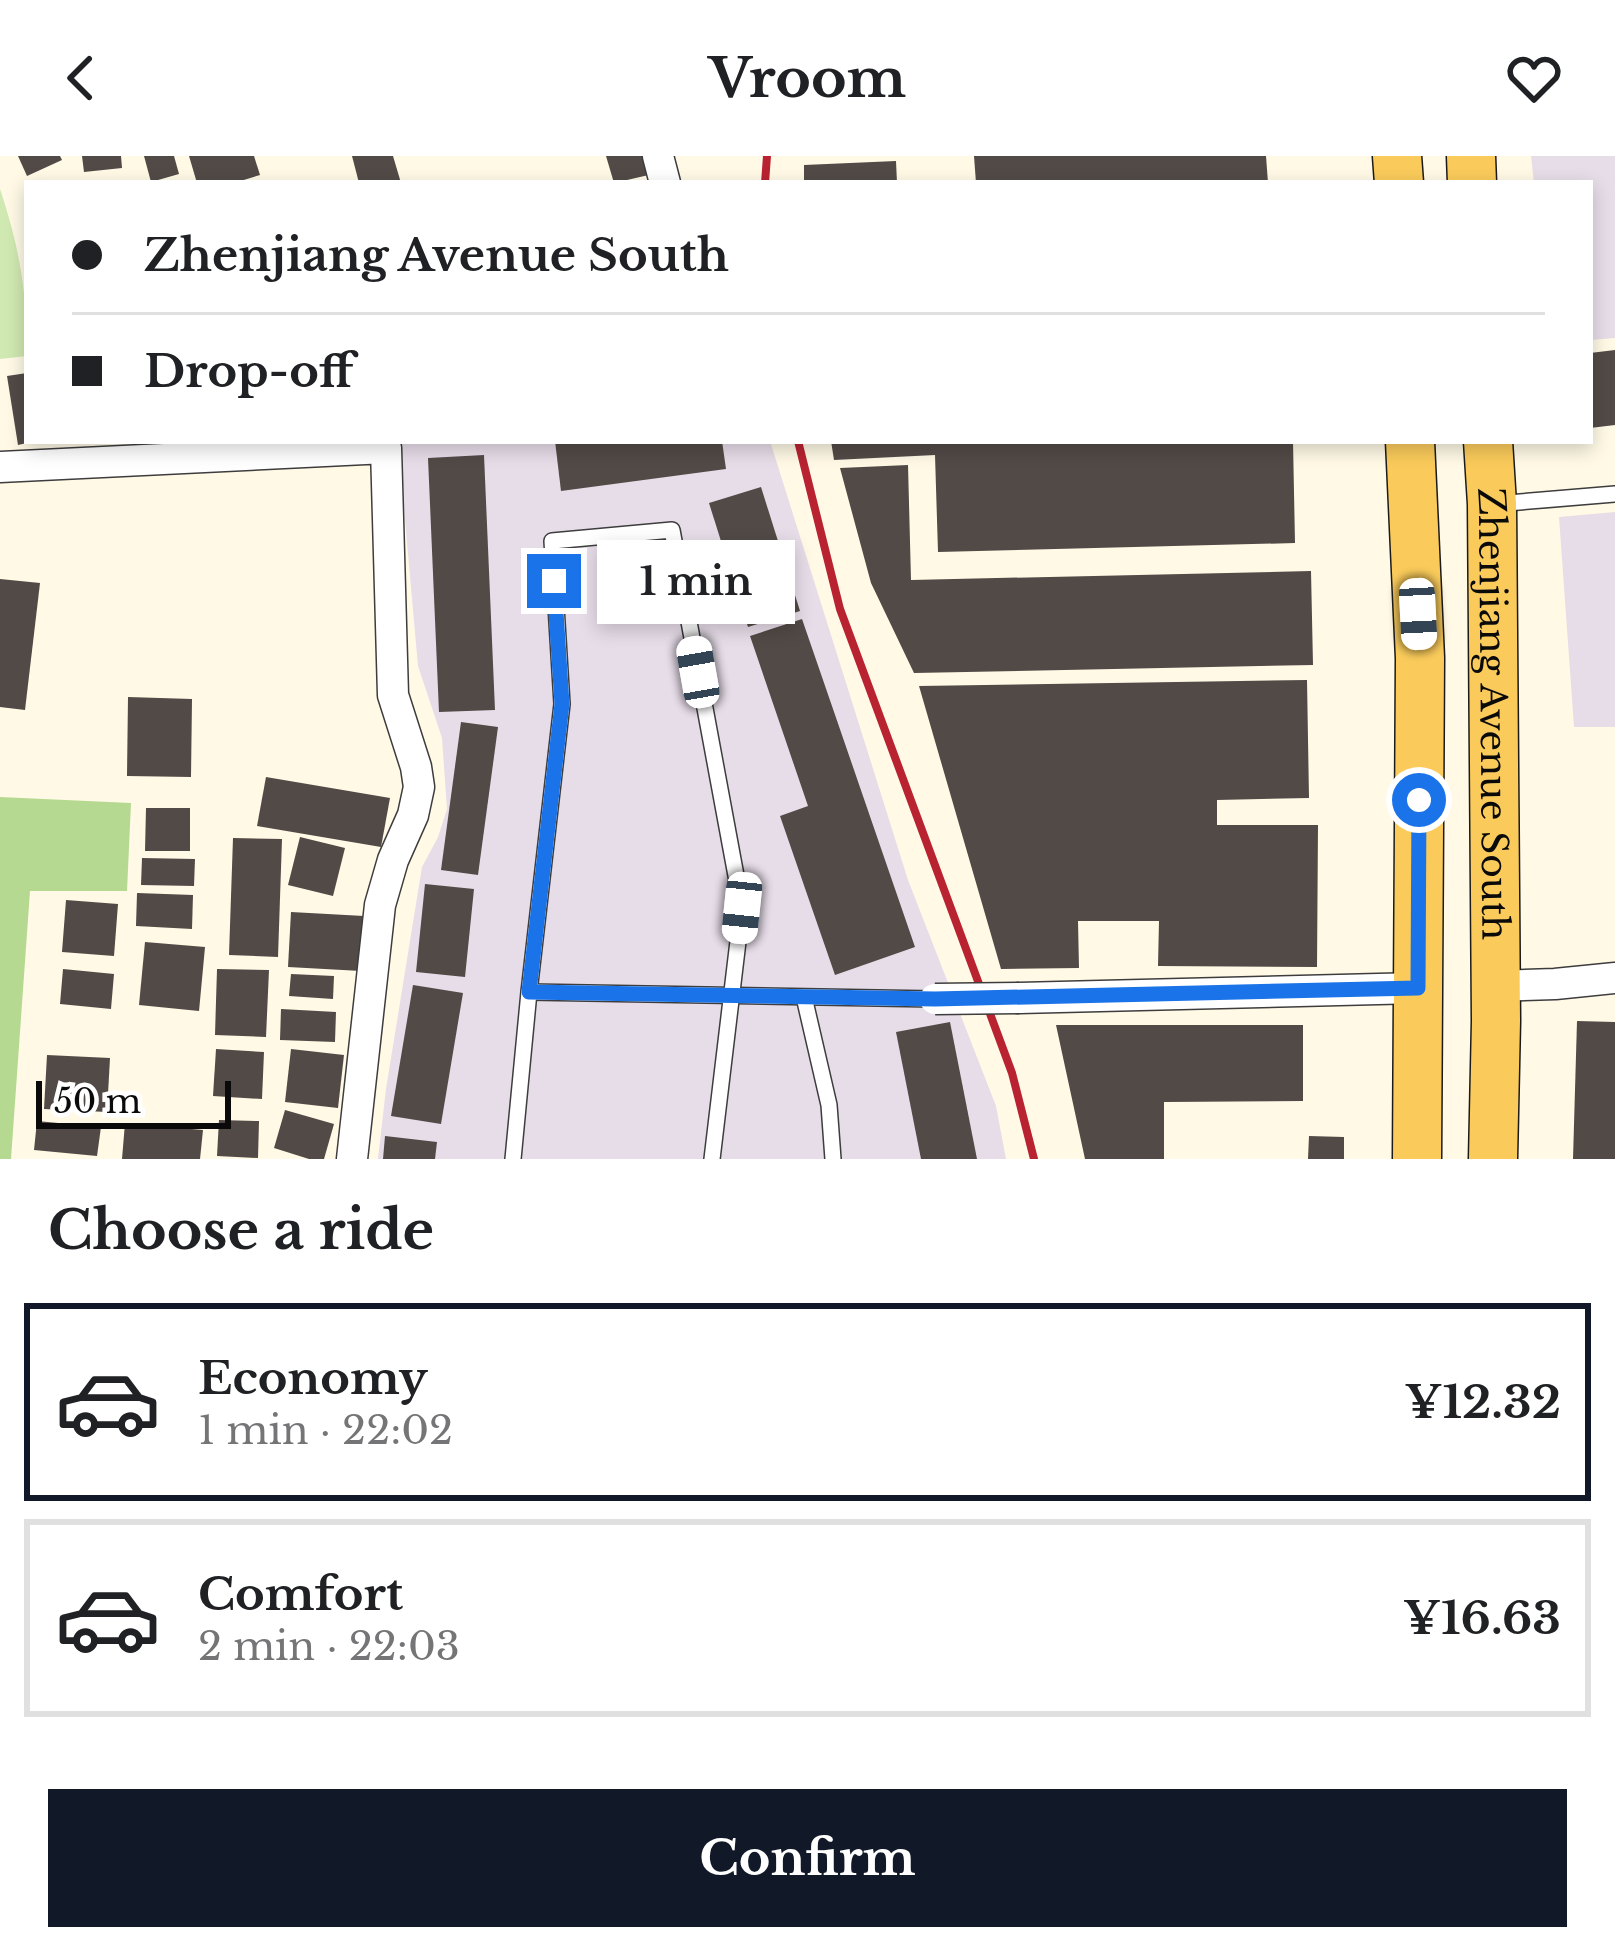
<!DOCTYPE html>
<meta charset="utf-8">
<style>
:root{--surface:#fff;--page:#f2f2f2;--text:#202124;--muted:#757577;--line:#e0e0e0;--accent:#111827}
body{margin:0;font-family:"Libre Baskerville",serif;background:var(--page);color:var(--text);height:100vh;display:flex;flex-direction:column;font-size:45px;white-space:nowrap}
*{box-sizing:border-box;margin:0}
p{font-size:39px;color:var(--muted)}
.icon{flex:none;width:66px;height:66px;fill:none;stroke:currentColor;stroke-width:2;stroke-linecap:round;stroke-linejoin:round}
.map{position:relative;height:1003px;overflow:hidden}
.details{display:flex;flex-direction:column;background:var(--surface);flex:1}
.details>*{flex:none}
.guide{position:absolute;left:24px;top:24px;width:1569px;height:264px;border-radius:0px;box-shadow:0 6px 18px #0003;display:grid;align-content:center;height:264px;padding:0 48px;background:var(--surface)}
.scale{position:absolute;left:36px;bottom:30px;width:195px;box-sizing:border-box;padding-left:12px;border:6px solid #0a0a0a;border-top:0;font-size:33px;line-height:42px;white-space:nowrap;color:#0a0a0a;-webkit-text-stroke:9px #fff;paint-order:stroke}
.end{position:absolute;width:54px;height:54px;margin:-27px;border:15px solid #1a73e8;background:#fff;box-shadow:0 0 0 6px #fff}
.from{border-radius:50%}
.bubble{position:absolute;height:84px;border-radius:0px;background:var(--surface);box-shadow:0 6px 18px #0003;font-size:39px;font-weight:800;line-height:84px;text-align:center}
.car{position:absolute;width:36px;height:72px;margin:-36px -18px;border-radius:15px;box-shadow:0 0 9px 3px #0007;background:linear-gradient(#fff 24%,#345 0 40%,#fff 0 76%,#345 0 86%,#fff 0)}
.guide b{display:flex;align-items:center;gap:42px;height:114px;font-size:45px}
.guide b+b{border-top:3px solid var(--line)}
.guide i{width:30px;height:30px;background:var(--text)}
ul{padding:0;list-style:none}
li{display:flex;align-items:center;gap:36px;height:198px;margin:0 24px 18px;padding:0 24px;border:6px solid var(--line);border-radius:0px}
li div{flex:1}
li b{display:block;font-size:45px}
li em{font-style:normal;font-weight:800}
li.selected{border-color:var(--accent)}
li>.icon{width:108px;height:108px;stroke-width:1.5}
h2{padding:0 48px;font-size:54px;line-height:144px}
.action{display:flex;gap:24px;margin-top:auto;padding:24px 48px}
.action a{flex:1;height:138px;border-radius:0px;background:var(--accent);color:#fff;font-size:48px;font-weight:800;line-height:138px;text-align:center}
header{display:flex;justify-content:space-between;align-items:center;height:156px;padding:0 48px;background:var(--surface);font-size:54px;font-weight:800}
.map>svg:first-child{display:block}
.industrial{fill:#e7dde9}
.green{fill:#d0e8b1}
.forest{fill:#b5d990}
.building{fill:#524a46}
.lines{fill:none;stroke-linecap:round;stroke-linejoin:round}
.lane-casing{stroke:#3d3d3d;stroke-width:18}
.street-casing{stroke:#3d3d3d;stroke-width:33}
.primary-casing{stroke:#1b1b1b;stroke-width:51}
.lane{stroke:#fff;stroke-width:15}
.street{stroke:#fff;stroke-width:30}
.primary{stroke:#facb5b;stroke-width:48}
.rail{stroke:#b92231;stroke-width:8}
.street-bridge-casing{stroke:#3d3d3d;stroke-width:33;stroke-linecap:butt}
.street-bridge{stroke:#fff;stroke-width:30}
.route{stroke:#1a73e8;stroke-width:15}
.labels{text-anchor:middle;stroke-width:12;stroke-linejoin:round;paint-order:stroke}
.street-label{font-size:36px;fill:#0a0a0a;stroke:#fff}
</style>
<header><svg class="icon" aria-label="back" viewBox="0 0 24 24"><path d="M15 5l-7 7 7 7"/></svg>Vroom<svg class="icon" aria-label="heart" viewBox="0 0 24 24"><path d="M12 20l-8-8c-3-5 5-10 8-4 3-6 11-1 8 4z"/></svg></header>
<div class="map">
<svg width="1615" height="1003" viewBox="0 0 1615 1003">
<rect width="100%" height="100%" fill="#fff9e6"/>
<g class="industrial">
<path d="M 1531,0 L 1615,0 L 1615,182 L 1590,184 L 1590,27 L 1534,27 Z"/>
<path d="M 398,285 L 770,285 L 908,724 L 996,950 L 1006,1003 L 378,1003 L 386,933 L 422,711 L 438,681 L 447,653 L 442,582 L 418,510 Z"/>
<path d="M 1615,356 L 1615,571 L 1574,571 L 1559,361 Z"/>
</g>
<path class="green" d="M 0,33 C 20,94 27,136 27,200 L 0,203 Z"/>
<path class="forest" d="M 0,641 L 131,647 L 127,735 L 30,735 L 11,1003 L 0,1003 Z"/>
<g class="building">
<path d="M 18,0 L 60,0 L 62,4 L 27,20 Z"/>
<path d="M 82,0 L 121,0 L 122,12 L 84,16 Z"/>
<path d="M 144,0 L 174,0 L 179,18 L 151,26 Z"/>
<path d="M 189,0 L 254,0 L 260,19 L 234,27 L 197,27 Z"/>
<path d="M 352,0 L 393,0 L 401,27 L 359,27 Z"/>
<path d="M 606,0 L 647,0 L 653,18 L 614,27 Z"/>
<path d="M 974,0 L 1266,0 L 1268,27 L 976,27 Z"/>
<path d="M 896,5 L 897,27 L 804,27 L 804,9 Z"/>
<path d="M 1615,194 L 1615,269 L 1590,272 L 1590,197 Z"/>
<path d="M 27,217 L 27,287 L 18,289 L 7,220 Z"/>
<path d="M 555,285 L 722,285 L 726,313 L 561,335 Z"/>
<path d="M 831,285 L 1293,285 L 1295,387 L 938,396 L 935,299 L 834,304 Z"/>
<path d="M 484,299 L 495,554 L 439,556 L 428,302 Z"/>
<path d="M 908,309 L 911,424 L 1311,415 L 1313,509 L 914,517 L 871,427 L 840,312 Z"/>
<path d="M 761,331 L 800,455 L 748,471 L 709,347 Z"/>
<path d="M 0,423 L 40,427 L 25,554 L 0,551 Z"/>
<path d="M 802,463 L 915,791 L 835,819 L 780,660 L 808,650 L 750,480 Z"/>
<path d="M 1307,524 L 1309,642 L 1217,644 L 1217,669 L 1318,669 L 1317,811 L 1158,810 L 1159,765 L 1078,765 L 1079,812 L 1001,813 L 919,530 Z"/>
<path d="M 128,541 L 192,543 L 191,621 L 127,620 Z"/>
<path d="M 461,566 L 498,571 L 478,719 L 441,714 Z"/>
<path d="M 266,621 L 390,642 L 381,691 L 257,670 Z"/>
<path d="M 146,652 L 190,652 L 190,695 L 145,695 Z"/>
<path d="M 300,681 L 345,692 L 333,740 L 288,729 Z"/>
<path d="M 233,682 L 282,683 L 278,801 L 229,799 Z"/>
<path d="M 142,702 L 195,703 L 194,730 L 141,729 Z"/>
<path d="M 425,728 L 474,733 L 465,821 L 416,816 Z"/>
<path d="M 137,737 L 193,739 L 192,773 L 136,770 Z"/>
<path d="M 66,744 L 118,748 L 114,800 L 62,796 Z"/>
<path d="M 291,756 L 364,760 L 361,815 L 288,811 Z"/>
<path d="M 145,786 L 205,791 L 199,855 L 139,849 Z"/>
<path d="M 63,813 L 114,818 L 111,853 L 60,848 Z"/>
<path d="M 217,813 L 269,814 L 266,881 L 215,879 Z"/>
<path d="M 291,818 L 334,820 L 333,843 L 289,840 Z"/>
<path d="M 413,829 L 463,837 L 441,968 L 391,960 Z"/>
<path d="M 281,853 L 336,856 L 335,886 L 280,884 Z"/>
<path d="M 1577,865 L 1615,866 L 1615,1003 L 1573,1003 Z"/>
<path d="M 950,866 L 977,1003 L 921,1003 L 896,876 Z"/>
<path d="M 1056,869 L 1303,869 L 1303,945 L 1164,946 L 1164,1003 L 1085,1003 Z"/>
<path d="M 216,893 L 264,896 L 262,943 L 213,940 Z"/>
<path d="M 291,893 L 344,899 L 338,952 L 285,946 Z"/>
<path d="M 47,899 L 110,902 L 107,956 L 44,953 Z"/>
<path d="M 285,954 L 334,968 L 324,1003 L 309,1003 L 274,992 Z"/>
<path d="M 219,964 L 259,965 L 258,1002 L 217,1000 Z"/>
<path d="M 37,965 L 101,971 L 97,1000 L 34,994 Z"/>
<path d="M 125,967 L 203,974 L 200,1003 L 122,1003 Z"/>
<path d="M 385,980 L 437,986 L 435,1003 L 383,1003 Z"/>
<path d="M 1309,980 L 1344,981 L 1344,1003 L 1308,1003 Z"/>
</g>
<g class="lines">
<defs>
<g id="lane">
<path d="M 1495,348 L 1615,338"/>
<path d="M 529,836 L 935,843"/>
<path d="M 804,841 L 829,949 L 833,1003"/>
<path d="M 513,1003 L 529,836 L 562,548 L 552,385 L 672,374 L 742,752 L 712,1003"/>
</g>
<g id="street">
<path d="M 658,0 L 665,27"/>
<path d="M 0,311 L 386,292 L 393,539 L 416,611 L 419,631 L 413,659 L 393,704 L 380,749 L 352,1003"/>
<path d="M 1496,830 L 1555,828 L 1615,822"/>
<path d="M 1019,842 L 1418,832"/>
</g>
<g id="primary">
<path d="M 1397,0 L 1399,27"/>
<path d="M 1471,0 L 1472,27"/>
<path d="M 1410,285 L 1420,502 L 1417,1003"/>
<path id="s1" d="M 1488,285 L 1492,348 L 1496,865 L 1493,1003"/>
</g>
</defs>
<use href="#lane" class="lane-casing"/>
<use href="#street" class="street-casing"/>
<use href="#primary" class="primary-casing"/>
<use href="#lane" class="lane"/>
<use href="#street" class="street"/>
<use href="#primary" class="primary"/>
<g class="rail">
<path d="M 765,27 L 767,0"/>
<path d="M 798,285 L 840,453 L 1012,917 L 1034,1003"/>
</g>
<defs>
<path id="street-bridge" d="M 935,843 L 1019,842"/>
</defs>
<use href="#street-bridge" class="street-bridge-casing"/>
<use href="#street-bridge" class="street-bridge"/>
</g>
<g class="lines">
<path class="route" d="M 554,425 L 562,548 L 529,836 L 935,843 L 1418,832 L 1419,644"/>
</g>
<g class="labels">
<g class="street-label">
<text dy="13" stroke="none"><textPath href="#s1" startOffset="273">Zhenjiang Avenue South</textPath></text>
</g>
</g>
</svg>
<div class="scale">50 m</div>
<i class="end from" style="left:1419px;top:644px"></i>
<i class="end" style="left:554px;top:425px"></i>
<div class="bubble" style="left:597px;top:384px;width:198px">1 min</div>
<i class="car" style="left:1418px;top:458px;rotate:177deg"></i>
<i class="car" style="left:698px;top:516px;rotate:350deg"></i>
<i class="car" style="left:742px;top:752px;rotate:186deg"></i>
<div class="guide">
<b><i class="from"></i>Zhenjiang Avenue South</b>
<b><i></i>Drop-off</b>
</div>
</div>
<section class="details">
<h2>Choose a ride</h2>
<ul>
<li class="selected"><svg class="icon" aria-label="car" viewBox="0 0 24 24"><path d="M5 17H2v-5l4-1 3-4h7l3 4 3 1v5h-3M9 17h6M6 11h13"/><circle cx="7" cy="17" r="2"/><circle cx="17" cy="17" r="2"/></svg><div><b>Economy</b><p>1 min · 22:02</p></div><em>¥12.32</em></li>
<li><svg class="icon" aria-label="car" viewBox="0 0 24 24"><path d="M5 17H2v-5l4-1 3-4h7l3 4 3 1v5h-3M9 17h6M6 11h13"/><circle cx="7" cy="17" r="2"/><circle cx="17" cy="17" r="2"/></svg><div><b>Comfort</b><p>2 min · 22:03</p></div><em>¥16.63</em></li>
</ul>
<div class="action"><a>Confirm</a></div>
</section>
